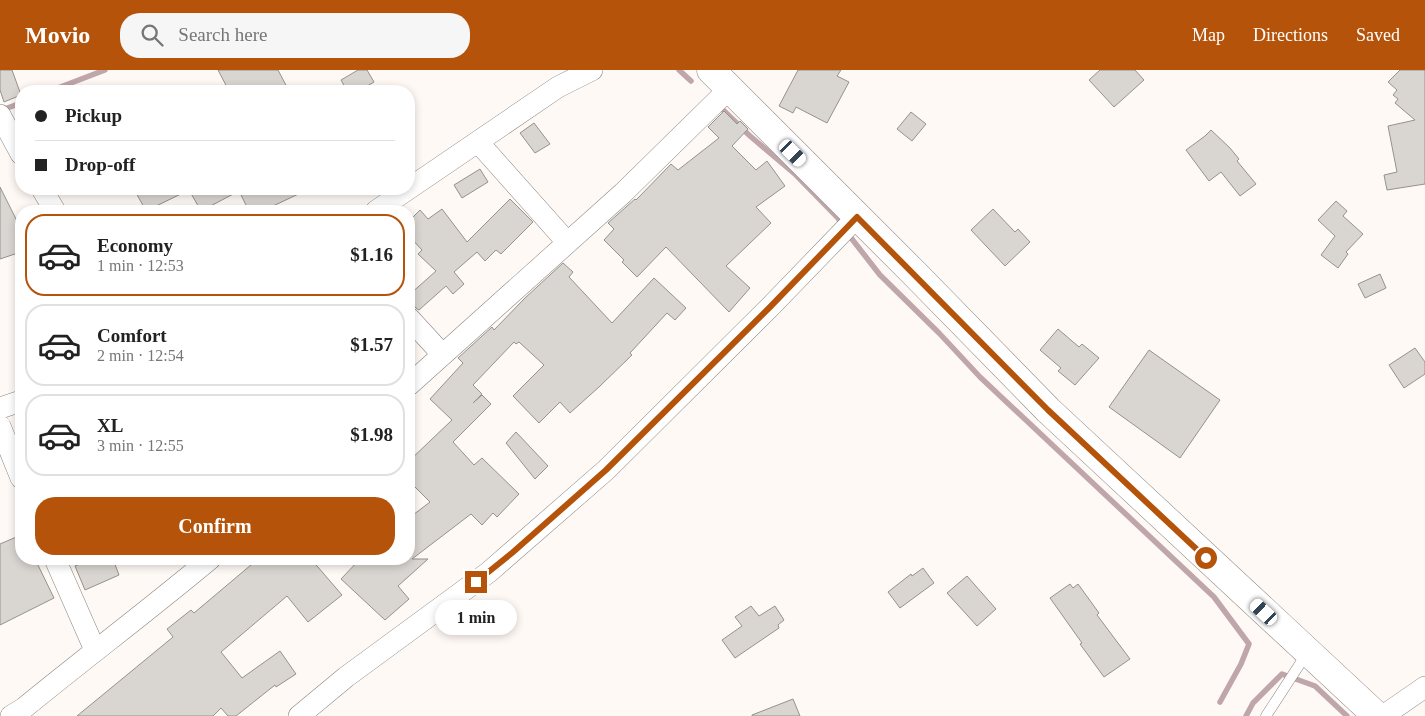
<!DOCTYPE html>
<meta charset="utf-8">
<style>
:root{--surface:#fff;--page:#f6f6f6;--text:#222;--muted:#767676;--line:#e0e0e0;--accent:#b45309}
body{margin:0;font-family:Georgia,serif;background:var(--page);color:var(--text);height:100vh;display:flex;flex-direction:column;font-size:19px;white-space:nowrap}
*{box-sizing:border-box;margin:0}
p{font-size:16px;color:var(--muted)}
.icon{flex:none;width:28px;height:28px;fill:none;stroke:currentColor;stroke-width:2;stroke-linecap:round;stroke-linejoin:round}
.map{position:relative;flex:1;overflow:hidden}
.details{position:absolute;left:15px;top:135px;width:400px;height:360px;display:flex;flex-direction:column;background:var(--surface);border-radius:20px;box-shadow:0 2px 8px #0003}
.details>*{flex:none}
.banner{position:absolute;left:15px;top:15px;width:400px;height:110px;border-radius:20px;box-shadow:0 2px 8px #0003;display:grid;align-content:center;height:110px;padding:0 20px;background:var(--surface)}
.end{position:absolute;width:22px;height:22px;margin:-11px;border:6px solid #b45309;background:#fff;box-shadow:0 0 0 2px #fff}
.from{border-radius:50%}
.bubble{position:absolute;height:35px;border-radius:18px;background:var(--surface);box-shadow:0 2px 8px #0003;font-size:16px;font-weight:700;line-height:35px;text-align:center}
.car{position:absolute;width:15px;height:30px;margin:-15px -8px;border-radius:6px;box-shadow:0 0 4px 1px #0007;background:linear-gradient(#fff 24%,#345 0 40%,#fff 0 76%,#345 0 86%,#fff 0)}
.banner b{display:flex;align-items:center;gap:18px;height:48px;font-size:19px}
.banner b+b{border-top:1px solid var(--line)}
.banner i{width:12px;height:12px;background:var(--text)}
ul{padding:9px 0 0;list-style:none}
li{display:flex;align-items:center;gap:15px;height:82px;margin:0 10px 8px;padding:0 10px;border:2px solid var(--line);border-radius:20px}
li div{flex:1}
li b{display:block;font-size:19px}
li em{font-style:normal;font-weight:700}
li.selected{border-color:var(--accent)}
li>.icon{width:45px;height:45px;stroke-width:1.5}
.button{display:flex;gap:10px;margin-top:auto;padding:10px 20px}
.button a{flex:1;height:58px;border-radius:20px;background:var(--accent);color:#fff;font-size:20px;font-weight:700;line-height:58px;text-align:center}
header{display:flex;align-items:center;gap:30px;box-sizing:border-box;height:70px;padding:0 25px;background:var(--accent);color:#fff}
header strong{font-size:24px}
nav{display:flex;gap:28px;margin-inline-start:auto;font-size:18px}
.search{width:350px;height:45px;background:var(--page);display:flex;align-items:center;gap:12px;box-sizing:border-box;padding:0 18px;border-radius:20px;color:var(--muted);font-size:19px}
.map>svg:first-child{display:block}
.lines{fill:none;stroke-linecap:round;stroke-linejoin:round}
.stream{stroke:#bfa6ab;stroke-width:5.5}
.building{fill:#d9d5d0;stroke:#95928d}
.lane-casing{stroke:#8a8582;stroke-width:11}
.street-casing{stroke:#8a8582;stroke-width:22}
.secondary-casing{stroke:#8a8582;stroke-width:29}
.lane{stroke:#fff;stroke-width:10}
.street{stroke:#fff;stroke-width:21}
.secondary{stroke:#fff;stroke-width:28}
.route{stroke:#b45309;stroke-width:6}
</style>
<header>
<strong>Movio</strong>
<div class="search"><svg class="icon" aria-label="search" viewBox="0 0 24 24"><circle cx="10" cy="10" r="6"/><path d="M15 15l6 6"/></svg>Search here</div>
<nav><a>Map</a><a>Directions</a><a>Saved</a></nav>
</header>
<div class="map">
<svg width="1425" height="646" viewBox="0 0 1425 646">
<rect width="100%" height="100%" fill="#fef9f5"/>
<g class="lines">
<g class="stream">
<path d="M 679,0 L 691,11"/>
<path d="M 50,21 L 105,0"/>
<path d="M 719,36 L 750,66 L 796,105 L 838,148 L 843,156"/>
<path d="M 2,40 L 21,33"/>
<path d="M 848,164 L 880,205 L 939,263 L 980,307 L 1214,527 L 1249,574 L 1241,594 L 1220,632"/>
<path d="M 1246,646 L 1253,633 L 1282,604 L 1315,616 L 1347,646"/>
</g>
</g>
<g class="building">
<path d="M 0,0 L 12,0 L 21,25 L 4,32 L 0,20 Z"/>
<path d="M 218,0 L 278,0 L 289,21 L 229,21 Z"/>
<path d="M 358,0 L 367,0 L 374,12 L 359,21 L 347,21 L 341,10 Z"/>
<path d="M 798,0 L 841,0 L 837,6 L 849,12 L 827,53 L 796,37 L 793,43 L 779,36 Z"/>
<path d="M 1100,0 L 1135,0 L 1144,10 L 1114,37 L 1089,10 Z"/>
<path d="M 1400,0 L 1425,0 L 1425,114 L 1387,120 L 1384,105 L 1397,102 L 1388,56 L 1415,50 L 1395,33 L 1398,29 L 1393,25 L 1397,20 L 1388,12 Z"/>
<path d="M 724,41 L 737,54 L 740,51 L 748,59 L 732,76 L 756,100 L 767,91 L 785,116 L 756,137 L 771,153 L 726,196 L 750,218 L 729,242 L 666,177 L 637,207 L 622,192 L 624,190 L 604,170 L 614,159 L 608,153 L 635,129 L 636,130 L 671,94 L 678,100 L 719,68 L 708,57 Z"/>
<path d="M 911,42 L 926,54 L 912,71 L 897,59 Z"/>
<path d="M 534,53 L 550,74 L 535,83 L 520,63 Z"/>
<path d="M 1211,60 L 1230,78 L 1239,89 L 1237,91 L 1256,114 L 1240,126 L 1221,102 L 1209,111 L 1186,80 L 1205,66 Z"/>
<path d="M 480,99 L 488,112 L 462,128 L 454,115 Z"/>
<path d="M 0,117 L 21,159 L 21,182 L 0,189 Z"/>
<path d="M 134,119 L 309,119 L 273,136 L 276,141 L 249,141 L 239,121 L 201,141 L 189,120 L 146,141 Z"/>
<path d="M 510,129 L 533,152 L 501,184 L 496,180 L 485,191 L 477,182 L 454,202 L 464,214 L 453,224 L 446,216 L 419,240 L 416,238 L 409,230 L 409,225 L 436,201 L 418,184 L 422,180 L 409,166 L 409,151 L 420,140 L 428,149 L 442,139 L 467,172 Z"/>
<path d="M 1336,131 L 1347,141 L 1343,146 L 1363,164 L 1346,182 L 1348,184 L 1338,198 L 1321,185 L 1335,166 L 1318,150 Z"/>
<path d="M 993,139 L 1015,162 L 1018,159 L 1030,172 L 1005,196 L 971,160 Z"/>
<path d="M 563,193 L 573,202 L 569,207 L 612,253 L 654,208 L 686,238 L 675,250 L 667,243 L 630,283 L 632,285 L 599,317 L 570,343 L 560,332 L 539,353 L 513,326 L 544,295 L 519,272 L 516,274 L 514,272 L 473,315 L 482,324 L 473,333 L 482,325 L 491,334 L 453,372 L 474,395 L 482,388 L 519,424 L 497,447 L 493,443 L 482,455 L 471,444 L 412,489 L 428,489 L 398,516 L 409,529 L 385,550 L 341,509 L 360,489 L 409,489 L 409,448 L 430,432 L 409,411 L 409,391 L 452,350 L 430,329 L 463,293 L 458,288 L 492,257 L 494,260 L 525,228 Z"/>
<path d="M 1380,204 L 1386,218 L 1365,228 L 1358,214 Z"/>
<path d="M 1058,259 L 1079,277 L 1082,274 L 1099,288 L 1075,315 L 1058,301 L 1061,298 L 1040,280 Z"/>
<path d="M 1415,278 L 1425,292 L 1425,304 L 1404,318 L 1389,295 Z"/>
<path d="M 1149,280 L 1220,330 L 1180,388 L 1109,337 Z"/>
<path d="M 516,362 L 548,396 L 535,409 L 506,373 Z"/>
<path d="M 21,465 L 21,489 L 35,489 L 54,528 L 0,555 L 0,474 Z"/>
<path d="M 92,489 L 113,489 L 119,505 L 85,520 L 75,496 Z"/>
<path d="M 258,489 L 311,489 L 342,525 L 308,552 L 287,526 L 221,582 L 242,608 L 280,581 L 296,604 L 276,617 L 275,615 L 236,646 L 228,646 L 221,638 L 213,646 L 77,646 L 173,567 L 167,559 L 191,540 L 194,543 Z"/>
<path d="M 923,498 L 934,513 L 900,538 L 888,522 L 911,504 L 912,506 Z"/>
<path d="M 967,506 L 996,539 L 977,556 L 947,523 Z"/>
<path d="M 1070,514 L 1073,518 L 1078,514 L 1099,543 L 1097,545 L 1130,589 L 1104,607 L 1080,574 L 1082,573 L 1050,528 Z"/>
<path d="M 751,536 L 759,546 L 775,536 L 784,550 L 778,555 L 779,558 L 735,588 L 722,570 L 742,556 L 735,547 Z"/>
<path d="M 793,629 L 800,646 L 752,646 L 752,645 Z"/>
</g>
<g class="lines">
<defs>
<path id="lane" d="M 1266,646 L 1307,583"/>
<g id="street">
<path d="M 0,45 L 21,84"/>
<path d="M 478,72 L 567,172"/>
<path d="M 42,119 L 55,141"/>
<path d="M 376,141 L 558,17 L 592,0"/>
<path d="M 409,248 L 442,284"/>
<path d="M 409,315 L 623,123 L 729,19"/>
<path d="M 0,338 L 21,331"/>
<path d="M 0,356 L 21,408"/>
<path d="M 55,489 L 95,580"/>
<path d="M 11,646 L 24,638 C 85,588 149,540 210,489"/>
<path d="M 299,646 L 346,607 L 489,502 L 606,400 L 771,236 L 857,147"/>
<path d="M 1383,646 L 1425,617"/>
</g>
<path id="secondary" d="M 711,0 L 914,203 L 1048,340 L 1377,646"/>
</defs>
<use href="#lane" class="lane-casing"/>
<use href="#street" class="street-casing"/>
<use href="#secondary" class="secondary-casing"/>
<use href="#lane" class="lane"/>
<use href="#street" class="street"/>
<use href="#secondary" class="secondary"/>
</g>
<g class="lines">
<path class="route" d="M 476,512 L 512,483 L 606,400 L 771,236 L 857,147 L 1048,340 L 1206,488"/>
</g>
</svg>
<i class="end from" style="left:1206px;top:488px"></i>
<i class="end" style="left:476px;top:512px"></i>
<div class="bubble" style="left:435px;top:530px;width:82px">1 min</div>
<i class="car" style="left:793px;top:83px;rotate:135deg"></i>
<i class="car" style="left:1264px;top:542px;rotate:313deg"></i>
<div class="banner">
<b><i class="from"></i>Pickup</b>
<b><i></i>Drop-off</b>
</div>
<section class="details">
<ul>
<li class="selected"><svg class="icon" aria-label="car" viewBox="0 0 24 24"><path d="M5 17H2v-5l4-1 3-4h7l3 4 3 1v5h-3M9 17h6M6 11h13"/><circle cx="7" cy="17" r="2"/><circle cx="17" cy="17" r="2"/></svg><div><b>Economy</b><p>1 min · 12:53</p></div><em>$1.16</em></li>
<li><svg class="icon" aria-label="car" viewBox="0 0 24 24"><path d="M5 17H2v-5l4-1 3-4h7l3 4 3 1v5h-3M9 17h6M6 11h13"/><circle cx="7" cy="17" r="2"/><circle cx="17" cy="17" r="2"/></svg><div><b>Comfort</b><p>2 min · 12:54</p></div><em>$1.57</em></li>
<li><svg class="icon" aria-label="car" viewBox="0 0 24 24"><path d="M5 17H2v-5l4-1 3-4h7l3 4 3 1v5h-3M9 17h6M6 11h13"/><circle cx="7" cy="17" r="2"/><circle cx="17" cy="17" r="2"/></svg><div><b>XL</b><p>3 min · 12:55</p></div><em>$1.98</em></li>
</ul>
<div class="button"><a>Confirm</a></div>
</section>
</div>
